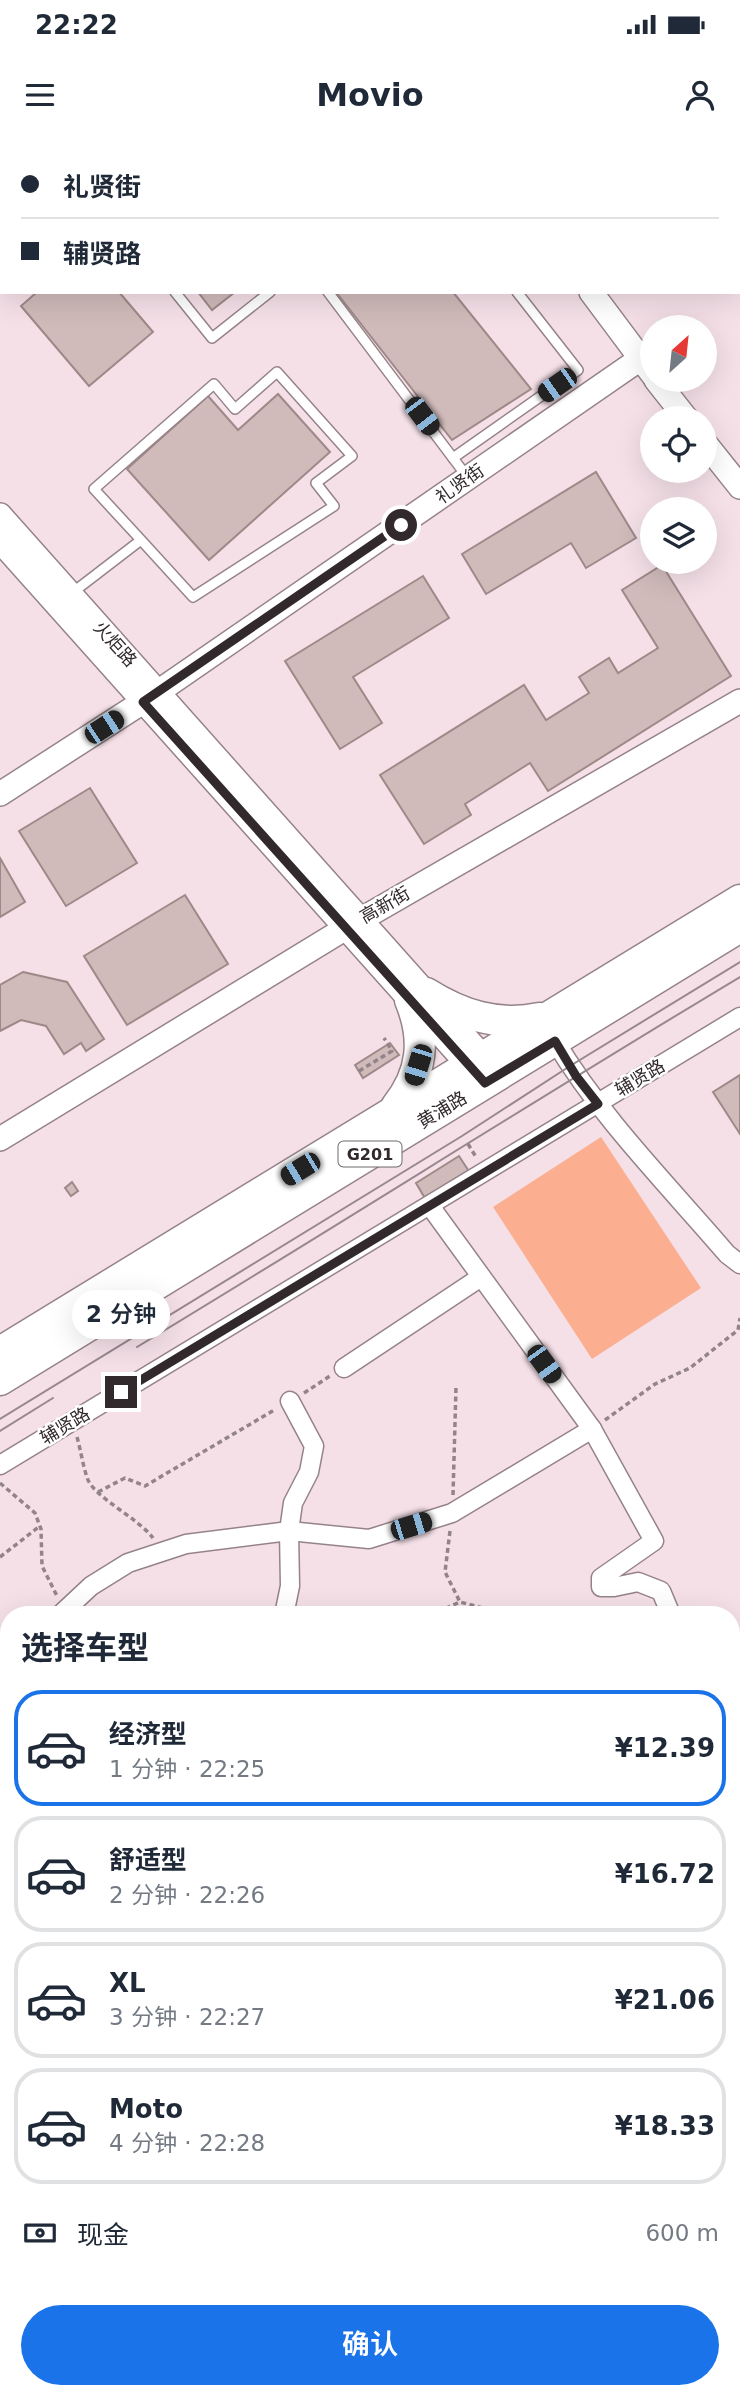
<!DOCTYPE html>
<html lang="zh">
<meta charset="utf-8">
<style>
:root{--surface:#fff;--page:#f2f2f3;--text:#1f2937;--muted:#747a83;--line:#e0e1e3;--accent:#1a73e8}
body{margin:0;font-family:"DejaVu Sans","Noto Sans SC",sans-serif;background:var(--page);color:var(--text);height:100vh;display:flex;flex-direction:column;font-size:26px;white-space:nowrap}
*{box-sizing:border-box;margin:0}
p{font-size:23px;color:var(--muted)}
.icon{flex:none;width:38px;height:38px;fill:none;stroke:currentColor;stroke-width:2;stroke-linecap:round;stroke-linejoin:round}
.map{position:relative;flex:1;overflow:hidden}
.sheet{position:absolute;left:0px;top:1466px;width:740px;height:793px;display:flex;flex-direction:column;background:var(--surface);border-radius:28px 28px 0 0;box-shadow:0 7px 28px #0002}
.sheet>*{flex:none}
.top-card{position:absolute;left:0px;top:0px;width:740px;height:154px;box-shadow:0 7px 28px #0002;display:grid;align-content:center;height:154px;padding:0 21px;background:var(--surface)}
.needle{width:46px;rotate:27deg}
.fabs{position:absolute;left:640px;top:175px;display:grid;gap:14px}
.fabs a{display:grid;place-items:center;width:77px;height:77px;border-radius:50%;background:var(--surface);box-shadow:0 7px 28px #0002;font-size:35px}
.end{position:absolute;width:32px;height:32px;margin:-16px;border:9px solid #31292c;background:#fff;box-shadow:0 0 0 4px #fff}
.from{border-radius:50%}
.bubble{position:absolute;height:49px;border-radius:24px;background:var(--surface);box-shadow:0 7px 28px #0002;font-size:23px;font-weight:600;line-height:49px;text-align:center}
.car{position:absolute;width:21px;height:42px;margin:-21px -10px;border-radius:9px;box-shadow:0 0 5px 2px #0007;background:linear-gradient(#222 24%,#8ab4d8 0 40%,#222 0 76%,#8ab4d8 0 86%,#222 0)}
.top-card b{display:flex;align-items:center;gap:24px;height:66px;font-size:26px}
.top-card b+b{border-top:2px solid var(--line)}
.top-card i{width:18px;height:18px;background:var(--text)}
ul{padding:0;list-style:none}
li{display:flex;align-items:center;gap:21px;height:116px;margin:0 14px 10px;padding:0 7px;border:4px solid var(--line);border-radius:28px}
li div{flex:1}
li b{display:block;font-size:26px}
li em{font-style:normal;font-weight:600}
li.active{border-color:var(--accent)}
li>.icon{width:63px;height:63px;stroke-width:1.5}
h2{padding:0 21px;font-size:32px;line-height:84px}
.pay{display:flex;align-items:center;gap:18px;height:77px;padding:0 21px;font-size:26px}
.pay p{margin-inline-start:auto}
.action{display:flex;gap:14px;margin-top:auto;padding:14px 21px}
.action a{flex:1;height:80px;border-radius:42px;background:var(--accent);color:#fff;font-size:28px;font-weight:600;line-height:80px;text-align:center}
.status{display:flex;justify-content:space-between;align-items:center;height:49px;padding:0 35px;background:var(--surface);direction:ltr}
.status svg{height:19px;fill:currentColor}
header{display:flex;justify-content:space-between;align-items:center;height:91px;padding:0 21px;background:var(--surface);font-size:32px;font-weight:600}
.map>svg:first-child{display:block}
.green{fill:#fbae90}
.building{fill:#d0baba;stroke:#9e8989;stroke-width:2}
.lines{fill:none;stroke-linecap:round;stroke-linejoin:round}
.service-casing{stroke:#96838a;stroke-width:12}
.minor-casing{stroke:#96838a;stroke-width:21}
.tertiary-casing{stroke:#96838a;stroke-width:26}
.trunk-casing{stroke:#96838a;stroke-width:33}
.path{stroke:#93848a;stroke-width:3.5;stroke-dasharray:5 3.5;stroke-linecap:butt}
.service{stroke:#fff;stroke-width:9}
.minor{stroke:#fff;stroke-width:18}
.tertiary{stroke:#fff;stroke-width:23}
.trunk{stroke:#fff;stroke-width:30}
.tram{stroke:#96888d;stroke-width:2}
.route{stroke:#31292c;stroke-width:9}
.labels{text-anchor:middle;stroke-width:5;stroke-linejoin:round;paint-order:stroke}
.shield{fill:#fff;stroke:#6f696b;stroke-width:2}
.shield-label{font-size:16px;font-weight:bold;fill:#31292c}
.street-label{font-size:18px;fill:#31292c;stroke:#fff}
</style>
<div class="status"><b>22:22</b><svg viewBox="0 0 49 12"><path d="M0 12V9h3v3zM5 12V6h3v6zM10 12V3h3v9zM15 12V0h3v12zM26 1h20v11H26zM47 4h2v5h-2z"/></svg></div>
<header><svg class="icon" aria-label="menu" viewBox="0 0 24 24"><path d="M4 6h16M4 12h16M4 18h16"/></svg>Movio<svg class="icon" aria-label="person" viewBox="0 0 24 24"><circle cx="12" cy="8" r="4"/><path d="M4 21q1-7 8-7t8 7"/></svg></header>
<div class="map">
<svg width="740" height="2258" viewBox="0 0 740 2258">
<rect width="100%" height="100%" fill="#f5e0e8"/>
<path class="green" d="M 601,997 L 701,1148 L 592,1219 L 493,1067 Z"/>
<g class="building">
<path d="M 0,0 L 35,0 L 2,2 L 0,30 Z"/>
<path d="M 216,0 L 348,0 L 214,2 Z"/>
<path d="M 2,64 L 2,113 L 0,114 L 0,66 Z"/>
<path d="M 37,152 L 119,152 L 153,192 L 89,246 L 21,166 Z"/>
<path d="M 198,152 L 235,152 L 212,170 Z"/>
<path d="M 336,152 L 453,152 L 531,249 L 452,300 Z"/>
<path d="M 278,254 L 330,312 L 209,420 L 127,329 L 208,256 L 238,290 Z"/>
<path d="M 596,332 L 636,398 L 586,428 L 571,403 L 486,454 L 462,414 Z"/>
<path d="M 662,425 L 731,536 L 548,651 L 530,623 L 465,664 L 471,675 L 424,704 L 380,635 L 524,545 L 546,580 L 589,553 L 579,537 L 609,518 L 618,533 L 658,508 L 622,450 Z"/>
<path d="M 423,436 L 449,478 L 353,537 L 382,583 L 340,609 L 285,521 Z"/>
<path d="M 90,648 L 137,723 L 66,766 L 19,691 Z"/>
<path d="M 0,718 L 25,762 L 0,777 Z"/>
<path d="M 185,755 L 228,824 L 127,885 L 84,816 Z"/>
<path d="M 23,832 L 67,842 L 104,899 L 86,911 L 81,903 L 64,914 L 46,886 L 21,880 L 0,891 L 0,845 Z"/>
<path d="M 390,903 L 399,915 L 363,938 L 355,925 Z"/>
<path d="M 740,935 L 740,994 L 713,952 Z"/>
<path d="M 459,1016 L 470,1033 L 426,1060 L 416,1043 Z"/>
<path d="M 72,1042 L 78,1051 L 71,1056 L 65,1048 Z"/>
</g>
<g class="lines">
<defs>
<g id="service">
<path d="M 400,0 L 401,2"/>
<path d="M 173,2 L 175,0"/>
<path d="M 387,2 L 389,0"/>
<path d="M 175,152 L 212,198 L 270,152"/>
<path d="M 328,152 L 468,338"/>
<path d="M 453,318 L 578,230 L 517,152"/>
<path d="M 72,453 L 141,400 L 193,457 L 334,366 L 316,343 L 352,316 L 277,232 L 235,269 L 214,244 L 94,349 L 141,400"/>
</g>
<g id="minor">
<path d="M 555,901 C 602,979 668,1045 727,1114 L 740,1124"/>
<path d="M 430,1066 L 592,1289 L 654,1401 L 601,1438 L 601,1447 L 614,1447 L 638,1442 L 661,1451 L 671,1475"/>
<path d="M 344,1228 L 481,1137"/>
<path d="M 0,1325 L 740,877"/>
<path d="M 60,1475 L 91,1446 L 128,1423 L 186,1404 L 289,1391 L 369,1399 L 452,1373 L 592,1289"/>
<path d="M 284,1475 L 290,1446 L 289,1391 L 293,1363 L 309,1332 L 314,1306 L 290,1261"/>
<path d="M 0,1523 L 9,1517"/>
<path d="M 0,1768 L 9,1762"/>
<path d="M 665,2250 L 670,2258"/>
</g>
<g id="tertiary">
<path d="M 477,0 L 478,2"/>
<path d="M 589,2 L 592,0"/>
<path d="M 591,152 L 653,235"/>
<path d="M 656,240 L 686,278"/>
<path d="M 705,303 L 740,347"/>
<path d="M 0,375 L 483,917 L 484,933"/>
<path d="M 0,401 L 478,936"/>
<path d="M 0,654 L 152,556 L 640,219"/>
<path d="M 0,999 L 346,788 L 740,561"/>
<path d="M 732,1595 L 740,1598"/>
<path d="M 0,1946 L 9,1939"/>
</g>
<g id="trunk">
<path d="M 426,853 C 461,875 498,887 540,878"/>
<path d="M 396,967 C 423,933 426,899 410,860"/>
<path d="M 0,1212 L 740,760"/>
<path d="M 0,1240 L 740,787"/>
</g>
</defs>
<use href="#service" class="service-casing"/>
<use href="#minor" class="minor-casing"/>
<use href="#tertiary" class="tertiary-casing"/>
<use href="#trunk" class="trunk-casing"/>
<g class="path">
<path d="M 359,931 L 392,911 L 384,898"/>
<path d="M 468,1004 L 476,1017"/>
<path d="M 304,1253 L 330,1236"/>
<path d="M 605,1280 L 655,1244 L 690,1228 L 738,1190 L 740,1178"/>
<path d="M 77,1297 C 81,1311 83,1327 88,1340 C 97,1359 138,1378 153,1398"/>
<path d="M 0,1343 L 35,1373 L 41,1389 L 42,1426 L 57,1456"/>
<path d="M 98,1352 L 125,1338 L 145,1346 L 276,1269"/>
<path d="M 453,1355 L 456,1247"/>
<path d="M 450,1391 L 445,1432 L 460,1462"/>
<path d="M 0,1417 L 40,1386"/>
<path d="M 430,1475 L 460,1462 L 483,1468"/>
</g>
<use href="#service" class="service"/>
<use href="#minor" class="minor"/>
<use href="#tertiary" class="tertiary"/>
<use href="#trunk" class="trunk"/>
<g class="tram">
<path d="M 137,1207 C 339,1085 538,958 740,837"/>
<path d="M 0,1279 L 462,996 L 570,926 L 740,822"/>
<path d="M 0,1291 L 53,1258"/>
</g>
</g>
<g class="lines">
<path class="route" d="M 121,1252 L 598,964 L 576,936 L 555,901 L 485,943 L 143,562 L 401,385"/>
</g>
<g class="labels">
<rect class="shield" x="338.5" y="1001.5" width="63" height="25" rx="5"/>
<g class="shield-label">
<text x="370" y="1020">G201</text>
</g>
<g class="street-label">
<text transform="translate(460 344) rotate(-35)" y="6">礼贤街</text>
<text transform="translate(115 504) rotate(48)" y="6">火炬路</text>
<text transform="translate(385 765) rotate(-30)" y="6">高新街</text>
<text transform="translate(640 938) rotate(-31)" y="6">辅贤路</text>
<text transform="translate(442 970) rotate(-31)" y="6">黄浦路</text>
<text transform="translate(65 1286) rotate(-31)" y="6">辅贤路</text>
</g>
</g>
</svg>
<div class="fabs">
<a><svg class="needle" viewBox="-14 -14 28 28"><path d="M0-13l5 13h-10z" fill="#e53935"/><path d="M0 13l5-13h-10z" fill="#747a83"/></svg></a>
<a><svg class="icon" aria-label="locate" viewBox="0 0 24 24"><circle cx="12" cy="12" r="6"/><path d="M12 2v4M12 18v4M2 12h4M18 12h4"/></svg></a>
<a><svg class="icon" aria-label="layers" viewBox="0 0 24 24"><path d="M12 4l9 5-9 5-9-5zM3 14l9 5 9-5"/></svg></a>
</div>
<i class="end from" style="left:401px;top:385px"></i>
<i class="end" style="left:121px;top:1252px"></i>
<div class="bubble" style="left:72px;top:1150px;width:98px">2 分钟</div>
<i class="car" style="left:557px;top:245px;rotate:235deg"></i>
<i class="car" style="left:422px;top:276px;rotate:143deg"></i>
<i class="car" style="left:104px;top:587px;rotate:57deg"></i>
<i class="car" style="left:418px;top:925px;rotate:197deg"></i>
<i class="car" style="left:300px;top:1029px;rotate:239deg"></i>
<i class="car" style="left:544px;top:1224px;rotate:144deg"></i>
<i class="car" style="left:411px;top:1386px;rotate:73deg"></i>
<div class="top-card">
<b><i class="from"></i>礼贤街</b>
<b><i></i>辅贤路</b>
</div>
<section class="sheet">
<h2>选择车型</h2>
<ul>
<li class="active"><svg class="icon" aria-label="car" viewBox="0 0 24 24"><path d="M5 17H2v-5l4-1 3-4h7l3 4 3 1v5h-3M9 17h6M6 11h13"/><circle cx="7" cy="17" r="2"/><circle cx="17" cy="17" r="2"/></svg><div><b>经济型</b><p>1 分钟 · 22:25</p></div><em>¥12.39</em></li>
<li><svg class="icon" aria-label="car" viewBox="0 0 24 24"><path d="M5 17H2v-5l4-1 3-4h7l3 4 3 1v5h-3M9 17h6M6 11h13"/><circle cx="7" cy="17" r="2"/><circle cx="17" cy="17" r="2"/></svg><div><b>舒适型</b><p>2 分钟 · 22:26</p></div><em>¥16.72</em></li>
<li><svg class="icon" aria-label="car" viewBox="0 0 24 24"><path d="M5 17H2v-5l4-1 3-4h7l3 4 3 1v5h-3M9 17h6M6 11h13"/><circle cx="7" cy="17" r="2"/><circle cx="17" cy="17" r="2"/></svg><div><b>XL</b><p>3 分钟 · 22:27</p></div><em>¥21.06</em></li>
<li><svg class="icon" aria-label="car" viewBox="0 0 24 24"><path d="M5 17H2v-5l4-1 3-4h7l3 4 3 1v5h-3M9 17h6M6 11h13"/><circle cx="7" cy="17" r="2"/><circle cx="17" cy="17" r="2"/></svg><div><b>Moto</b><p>4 分钟 · 22:28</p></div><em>¥18.33</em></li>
</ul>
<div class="pay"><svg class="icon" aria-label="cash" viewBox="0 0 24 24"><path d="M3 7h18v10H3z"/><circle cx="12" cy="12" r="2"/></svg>现金<p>600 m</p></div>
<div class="action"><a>确认</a></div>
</section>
</div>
